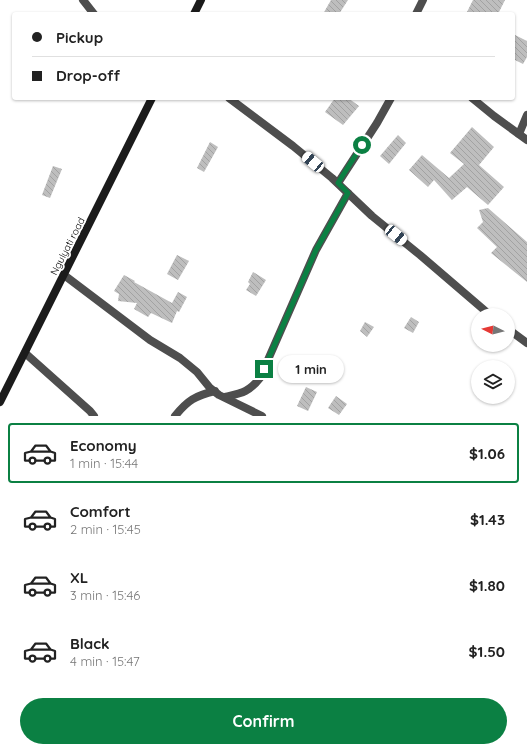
<!DOCTYPE html>
<meta charset="utf-8">
<style>
:root{--surface:#fff;--page:#f2f2f2;--text:#222;--muted:#767676;--line:#e0e0e0;--accent:#0b8043}
body{margin:0;font-family:Quicksand,sans-serif;background:var(--page);color:var(--text);height:100vh;display:flex;flex-direction:column;font-size:15px;white-space:nowrap}
*{box-sizing:border-box;margin:0}
p{font-size:13px;color:var(--muted)}
.icon{flex:none;width:22px;height:22px;fill:none;stroke:currentColor;stroke-width:2;stroke-linecap:round;stroke-linejoin:round}
.map{position:relative;height:416px;overflow:hidden}
.panel{display:flex;flex-direction:column;background:var(--surface);flex:1}
.panel>*{flex:none}
.top-card{position:absolute;left:12px;top:12px;width:503px;height:88px;border-radius:4px;box-shadow:0 1px 3px #0004;display:grid;align-content:center;height:88px;padding:0 20px;background:var(--surface)}
.needle{width:26px;rotate:276deg}
.controls{position:absolute;left:471px;top:308px;display:grid;gap:8px}
.controls a{display:grid;place-items:center;width:44px;height:44px;border-radius:50%;background:var(--surface);box-shadow:0 1px 3px #0004;font-size:20px}
.end{position:absolute;width:18px;height:18px;margin:-9px;border:5px solid #0b8043;background:#fff;box-shadow:0 0 0 2px #fff}
.from{border-radius:50%}
.bubble{position:absolute;height:28px;border-radius:14px;background:var(--surface);box-shadow:0 1px 3px #0004;font-size:13px;font-weight:800;line-height:28px;text-align:center}
.car{position:absolute;width:12px;height:24px;margin:-12px -6px;border-radius:5px;box-shadow:0 0 3px 1px #0007;background:linear-gradient(#fff 24%,#345 0 40%,#fff 0 76%,#345 0 86%,#fff 0)}
.top-card b{display:flex;align-items:center;gap:14px;height:38px;font-size:15px}
.top-card b+b{border-top:1px solid var(--line)}
.top-card i{width:10px;height:10px;background:var(--text)}
ul{padding:7px 0 0;list-style:none}
li{display:flex;align-items:center;gap:12px;height:60px;margin:0 8px 6px;padding:0 12px;border:2px solid transparent;border-radius:4px}
li div{flex:1}
li b{display:block;font-size:15px}
li em{font-style:normal;font-weight:800}
li.active{border-color:var(--accent)}
li>.icon{width:36px;height:36px;stroke-width:1.5}
.primary-button{display:flex;gap:8px;margin-top:auto;padding:8px 20px}
.primary-button a{flex:1;height:46px;border-radius:24px;background:var(--accent);color:#fff;font-size:16px;font-weight:800;line-height:46px;text-align:center}
.map>svg:first-child{display:block}
.building{fill:url(#building-back-hatch)}
.lines{fill:none;stroke-linecap:round;stroke-linejoin:round}
.street{stroke:#4e4e4e;stroke-width:8}
.secondary{stroke:#1b1b1b;stroke-width:8}
.route{stroke:#0b8043;stroke-width:5}
.labels{text-anchor:middle;stroke-width:3.5;stroke-linejoin:round;paint-order:stroke}
.street-label{font-size:10px;fill:#000;stroke:#fff}
</style>
<div class="map">
<svg width="527" height="416" viewBox="0 0 527 416">
<defs>
<pattern id="building-back-hatch" width="6" height="6" patternUnits="userSpaceOnUse"><rect width="6" height="6" fill="#bebebe"/><path d="M-1 5l2 2M0 0l6 6M5-1l2 2" fill="none" stroke="#a2a2a2"/></pattern>
</defs>
<rect width="100%" height="100%" fill="#fff"/>
<g class="building">
<path d="M 331,0 L 348,0 L 339,14 L 323,14 Z"/>
<path d="M 473,0 L 505,0 L 498,14 L 466,14 Z"/>
<path d="M 513,34 L 527,41 L 527,57 L 523,64 L 513,59 Z"/>
<path d="M 335,98 L 348,98 L 359,106 L 343,125 L 325,112 Z"/>
<path d="M 472,127 L 494,147 L 479,165 L 504,187 L 488,205 L 467,187 L 452,200 L 434,180 L 428,187 L 409,170 L 422,155 L 449,178 L 464,164 L 450,153 Z"/>
<path d="M 398,135 L 406,143 L 389,164 L 380,156 Z"/>
<path d="M 210,142 L 218,147 L 204,172 L 197,168 Z"/>
<path d="M 53,166 L 62,169 L 50,198 L 42,195 Z"/>
<path d="M 488,208 L 527,242 L 527,282 L 491,253 L 497,247 L 477,228 L 483,222 L 479,210 Z"/>
<path d="M 177,255 L 189,261 L 178,280 L 167,274 Z"/>
<path d="M 253,272 L 266,280 L 256,296 L 246,290 L 250,284 L 248,282 Z"/>
<path d="M 124,275 L 135,281 L 134,282 L 172,303 L 178,292 L 187,297 L 179,312 L 177,311 L 172,323 L 151,313 L 148,317 L 134,309 L 137,303 L 118,301 L 119,294 L 114,291 Z"/>
<path d="M 411,317 L 419,322 L 413,333 L 404,328 Z"/>
<path d="M 365,322 L 374,327 L 367,337 L 360,331 Z"/>
<path d="M 306,387 L 317,392 L 308,411 L 297,406 Z"/>
<path d="M 336,396 L 347,404 L 339,415 L 328,408 Z"/>
</g>
<g class="lines">
<g class="street">
<path d="M 83,0 L 94,14"/>
<path d="M 416,14 L 423,0"/>
<path d="M 229,98 L 293,146 L 332,178 L 372,216 L 420,255 L 490,315"/>
<path d="M 472,98 L 494,116 L 527,140"/>
<path d="M 519,134 L 527,115"/>
<path d="M 338,183 L 377,123 L 391,98"/>
<path d="M 64,275 L 150,340 L 180,358 L 197,372 L 210,388 L 219,395 L 262,416"/>
<path d="M 508,329 L 527,343"/>
<path d="M 25,353 L 90,411 L 94,416"/>
<path d="M 225,397 C 242,393 249,392 260,378 L 316,250 L 348,193"/>
<path d="M 175,416 C 188,400 195,396 215,391"/>
</g>
<g class="secondary">
<path d="M 194,14 L 201,0"/>
<path d="M 0,402 L 152,98"/>
</g>
</g>
<g class="lines">
<path class="route" d="M 264,369 L 316,250 L 348,193 L 338,183 L 362,145"/>
</g>
<g class="labels">
<g class="street-label">
<text transform="translate(67 246) rotate(-63)" y="4">Ngulyati road</text>
</g>
</g>
</svg>
<div class="controls">
<a><svg class="needle" viewBox="-14 -14 28 28"><path d="M0-13l5 13h-10z" fill="#e53935"/><path d="M0 13l5-13h-10z" fill="#767676"/></svg></a>
<a><svg class="icon" aria-label="layers" viewBox="0 0 24 24"><path d="M12 4l9 5-9 5-9-5zM3 14l9 5 9-5"/></svg></a>
</div>
<i class="end from" style="left:362px;top:145px"></i>
<i class="end" style="left:264px;top:369px"></i>
<div class="bubble" style="left:278px;top:355px;width:66px">1 min</div>
<i class="car" style="left:313px;top:162px;rotate:310deg"></i>
<i class="car" style="left:396px;top:235px;rotate:129deg"></i>
<div class="top-card">
<b><i class="from"></i>Pickup</b>
<b><i></i>Drop-off</b>
</div>
</div>
<section class="panel">
<ul>
<li class="active"><svg class="icon" aria-label="car" viewBox="0 0 24 24"><path d="M5 17H2v-5l4-1 3-4h7l3 4 3 1v5h-3M9 17h6M6 11h13"/><circle cx="7" cy="17" r="2"/><circle cx="17" cy="17" r="2"/></svg><div><b>Economy</b><p>1 min · 15:44</p></div><em>$1.06</em></li>
<li><svg class="icon" aria-label="car" viewBox="0 0 24 24"><path d="M5 17H2v-5l4-1 3-4h7l3 4 3 1v5h-3M9 17h6M6 11h13"/><circle cx="7" cy="17" r="2"/><circle cx="17" cy="17" r="2"/></svg><div><b>Comfort</b><p>2 min · 15:45</p></div><em>$1.43</em></li>
<li><svg class="icon" aria-label="car" viewBox="0 0 24 24"><path d="M5 17H2v-5l4-1 3-4h7l3 4 3 1v5h-3M9 17h6M6 11h13"/><circle cx="7" cy="17" r="2"/><circle cx="17" cy="17" r="2"/></svg><div><b>XL</b><p>3 min · 15:46</p></div><em>$1.80</em></li>
<li><svg class="icon" aria-label="car" viewBox="0 0 24 24"><path d="M5 17H2v-5l4-1 3-4h7l3 4 3 1v5h-3M9 17h6M6 11h13"/><circle cx="7" cy="17" r="2"/><circle cx="17" cy="17" r="2"/></svg><div><b>Black</b><p>4 min · 15:47</p></div><em>$1.50</em></li>
</ul>
<div class="primary-button"><a>Confirm</a></div>
</section>
